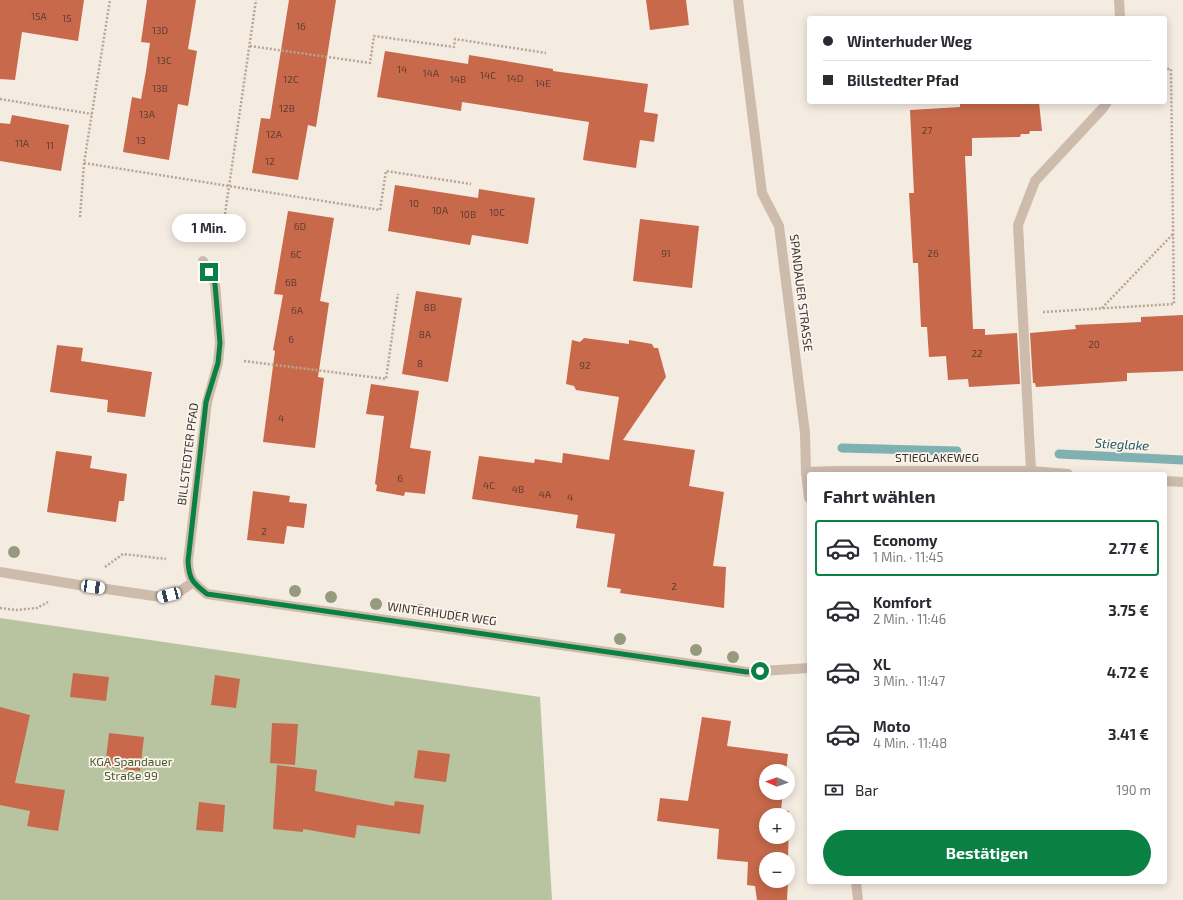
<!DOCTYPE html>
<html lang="de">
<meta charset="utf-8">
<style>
:root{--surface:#fff;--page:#f2f2f3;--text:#2b2b33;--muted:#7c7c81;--line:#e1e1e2;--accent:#0b8043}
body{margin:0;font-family:"Exo 2",sans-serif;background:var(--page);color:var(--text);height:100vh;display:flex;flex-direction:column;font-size:15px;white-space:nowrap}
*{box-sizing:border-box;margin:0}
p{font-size:13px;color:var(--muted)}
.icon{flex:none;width:22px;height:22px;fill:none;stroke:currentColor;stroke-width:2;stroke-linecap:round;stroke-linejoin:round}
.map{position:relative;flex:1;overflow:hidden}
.panel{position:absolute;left:807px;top:472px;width:360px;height:412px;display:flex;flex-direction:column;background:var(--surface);border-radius:4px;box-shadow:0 2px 10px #0003}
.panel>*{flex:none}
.top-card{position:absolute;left:807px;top:16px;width:360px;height:88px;border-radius:4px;box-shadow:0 2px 10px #0003;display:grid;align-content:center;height:88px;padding:0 16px;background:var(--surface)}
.needle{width:26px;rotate:272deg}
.fabs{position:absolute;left:759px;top:764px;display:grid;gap:8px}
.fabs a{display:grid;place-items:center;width:36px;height:36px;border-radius:50%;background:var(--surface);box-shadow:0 2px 10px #0003;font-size:20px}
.end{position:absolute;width:18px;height:18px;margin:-9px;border:5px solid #0b8043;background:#fff;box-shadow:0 0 0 2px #fff}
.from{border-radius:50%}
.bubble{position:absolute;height:28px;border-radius:14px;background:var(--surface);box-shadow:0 2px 10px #0003;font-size:13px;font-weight:700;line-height:28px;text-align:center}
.car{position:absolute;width:12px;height:24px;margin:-12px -6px;border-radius:5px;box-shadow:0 0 3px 1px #0007;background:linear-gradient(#fff 24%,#345 0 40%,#fff 0 76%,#345 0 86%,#fff 0)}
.top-card b{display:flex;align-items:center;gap:14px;height:38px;font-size:15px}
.top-card b+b{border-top:1px solid var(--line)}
.top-card i{width:10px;height:10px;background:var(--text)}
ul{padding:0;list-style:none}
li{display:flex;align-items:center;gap:12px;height:56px;margin:0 8px 6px;padding:0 8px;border:2px solid transparent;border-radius:4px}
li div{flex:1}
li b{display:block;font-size:15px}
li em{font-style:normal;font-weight:700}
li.current{border-color:var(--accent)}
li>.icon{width:36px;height:36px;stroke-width:1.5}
h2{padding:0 16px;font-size:18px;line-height:48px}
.pay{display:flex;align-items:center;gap:10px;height:44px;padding:0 16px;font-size:15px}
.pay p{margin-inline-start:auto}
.cta{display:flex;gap:8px;margin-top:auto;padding:8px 16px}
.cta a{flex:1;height:46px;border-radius:24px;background:var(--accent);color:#fff;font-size:16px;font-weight:700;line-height:46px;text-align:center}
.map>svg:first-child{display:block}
.green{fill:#b8c4a0}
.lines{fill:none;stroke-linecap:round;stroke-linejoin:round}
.stream{stroke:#7fb0b2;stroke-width:9}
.building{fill:#c8694b;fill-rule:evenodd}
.path{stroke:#b9a596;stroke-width:2.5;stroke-dasharray:2 2;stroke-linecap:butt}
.lane{stroke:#cdbbac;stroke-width:10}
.street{stroke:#cdbbac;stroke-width:10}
.tree{fill:#969b7f}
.route{stroke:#0b8043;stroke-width:5}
.labels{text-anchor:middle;stroke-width:3.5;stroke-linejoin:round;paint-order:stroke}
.number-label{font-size:10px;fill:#5e3e33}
.street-label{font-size:12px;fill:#3b302b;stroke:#fbf5ee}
.park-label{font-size:12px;fill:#4a5a2e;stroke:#fbf5ee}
.water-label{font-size:13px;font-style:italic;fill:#1f5a5e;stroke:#fbf5ee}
</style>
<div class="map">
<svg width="1183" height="900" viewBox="0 0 1183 900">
<rect width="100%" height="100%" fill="#f4ebe1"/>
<path class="green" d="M 0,618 L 540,697 L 552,900 L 0,900 Z"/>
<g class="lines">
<g class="stream">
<path d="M 842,448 L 957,451"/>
<path d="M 1059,454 L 1183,460"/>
</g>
</g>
<g class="building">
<path d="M 0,0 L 84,0 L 78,41 L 22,32 L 15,80 L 0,79 Z"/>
<path d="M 147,0 L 196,0 L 188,49 L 197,51 L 188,106 L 178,104 L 169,160 L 123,152 L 132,97 L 141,99 L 146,71 L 150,43 L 141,42 Z"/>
<path d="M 289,0 L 336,0 L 316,127 L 308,125 L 298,180 L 252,173 L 261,118 L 270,119 Z"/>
<path d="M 646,0 L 686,0 L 689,25 L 650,30 Z"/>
<path d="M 385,51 L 468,64 L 469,55 L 553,69 L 553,71 L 648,84 L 644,112 L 658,114 L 654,142 L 640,140 L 636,168 L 583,160 L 589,122 L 462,102 L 461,111 L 377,97 Z"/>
<path d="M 960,102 L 1039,102 L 1042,131 L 1030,131 L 1029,134 L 1021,134 L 1020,137 L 972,138 L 972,156 L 965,156 L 973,329 L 985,329 L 985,335 L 1017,333 L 1020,384 L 969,387 L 968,379 L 948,380 L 946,356 L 929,357 L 927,327 L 921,327 L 918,263 L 913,263 L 909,193 L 914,193 L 910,110 L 960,107 Z"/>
<path d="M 12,115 L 69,125 L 61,171 L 0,161 L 0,123 L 10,124 Z"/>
<path d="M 395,185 L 478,198 L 479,189 L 535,198 L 528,244 L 472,235 L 470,245 L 388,231 Z"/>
<path d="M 288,211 L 334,218 L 320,301 L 329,303 L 318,377 L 324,378 L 315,448 L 263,442 L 275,351 L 273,350 L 283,295 L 274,294 Z"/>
<path d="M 640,219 L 699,226 L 692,288 L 633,281 Z"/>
<path d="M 416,291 L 462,298 L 448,382 L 402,374 Z"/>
<path d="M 1183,315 L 1183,371 L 1127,373 L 1127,381 L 1036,387 L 1035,383 L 1033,383 L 1030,333 L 1076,329 L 1075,325 L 1141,322 L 1141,317 Z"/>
<path d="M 584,338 L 629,344 L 629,340 L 652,344 L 654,348 L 658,348 L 666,377 L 623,440 L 695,450 L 689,486 L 724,492 L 713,566 L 726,567 L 724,608 L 620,593 L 621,589 L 607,587 L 615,534 L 576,528 L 578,515 L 472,499 L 479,456 L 534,463 L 535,459 L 562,463 L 563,453 L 609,460 L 619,397 L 576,390 L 574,386 L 566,384 L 572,340 L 580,342 Z"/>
<path d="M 57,345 L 83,348 L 81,361 L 152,372 L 145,417 L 107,412 L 108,400 L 50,392 Z"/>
<path d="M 371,384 L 419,391 L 410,448 L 431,451 L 425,494 L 405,492 L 404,496 L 376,491 L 377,485 L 375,484 L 384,416 L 366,414 Z"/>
<path d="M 56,451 L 92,456 L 90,468 L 127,474 L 124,501 L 119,501 L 116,522 L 47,512 Z"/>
<path d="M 253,491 L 290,496 L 289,502 L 307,504 L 304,528 L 287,526 L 284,544 L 247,540 Z"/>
<path d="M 73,673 L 109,677 L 106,701 L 70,697 Z"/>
<path d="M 215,675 L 240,679 L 236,708 L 211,705 Z"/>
<path d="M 0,707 L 30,715 L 15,783 L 65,790 L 58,831 L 27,826 L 30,811 L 0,805 Z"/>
<path d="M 702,717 L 731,721 L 727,746 L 788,754 L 786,771 L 766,771 L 766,793 L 783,793 L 781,810 L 789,811 L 788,862 L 788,859 L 766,859 L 766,881 L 788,881 L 787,900 L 757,900 L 755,886 L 747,885 L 748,862 L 717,859 L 719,829 L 657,821 L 660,798 L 688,801 ZM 766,815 L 788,815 L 788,837 L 766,837 Z"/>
<path d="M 272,723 L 298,724 L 295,765 L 270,763 Z"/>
<path d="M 109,733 L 144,737 L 140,771 L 105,767 Z"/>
<path d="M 418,750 L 450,754 L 446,782 L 414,778 Z"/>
<path d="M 277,765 L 317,770 L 315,791 L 394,806 L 395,801 L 424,805 L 420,834 L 357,825 L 355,838 L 303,829 L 303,832 L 273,829 Z"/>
<path d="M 199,802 L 225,805 L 223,832 L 196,830 Z"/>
</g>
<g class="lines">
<g class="path">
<path d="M 250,46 L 370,63 L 374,36 L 454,47 L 455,39 L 546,53"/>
<path d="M 0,99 L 92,114"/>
<path d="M 84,163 L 380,210 L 386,171 L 471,184"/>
<path d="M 225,214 L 256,0"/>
<path d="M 80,217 L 84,163 L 110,0"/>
<path d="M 1102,308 L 1173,234"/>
<path d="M 1043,312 L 1174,304 L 1171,69 L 1165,69"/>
<path d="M 244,361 L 386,379 L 398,294"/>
<path d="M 105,567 L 123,554 L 166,559"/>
<path d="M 0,608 L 16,610 L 37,608 L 48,602"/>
</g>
<g class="lane">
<path d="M 1119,0 L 1120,18"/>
<path d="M 1031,471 L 1018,225 L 1035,181 L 1103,108 L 1107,102"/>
<path d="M 806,472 L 835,471 L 1031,471 L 1068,474"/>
<path d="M 1165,481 L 1183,482"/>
<path d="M 0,572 L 79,585"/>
</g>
<g class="street">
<path d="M 738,0 L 762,193 L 779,226 L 805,433 L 806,472 L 809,498"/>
<path d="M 203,261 L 215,284 L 220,343 L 218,363 L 207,402 L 188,561 C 189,580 193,583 207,594 L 747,672 L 809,668"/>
<path d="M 79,585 L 161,597 L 177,593 L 192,583"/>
<path d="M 856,882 L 858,900"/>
</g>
</g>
<g class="tree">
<circle cx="14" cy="552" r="6"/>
<circle cx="295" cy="591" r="6"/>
<circle cx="331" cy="597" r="6"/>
<circle cx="376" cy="604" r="6"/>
<circle cx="420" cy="610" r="6"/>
<circle cx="456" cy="616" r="6"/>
<circle cx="620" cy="639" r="6"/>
<circle cx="696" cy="650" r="6"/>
<circle cx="733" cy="657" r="6"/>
</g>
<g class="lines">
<path class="route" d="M 209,272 L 215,284 L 220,343 L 218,363 L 206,402 L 188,561 C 189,580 193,583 207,594 L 747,672 L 760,671"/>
</g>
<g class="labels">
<g class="number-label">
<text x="39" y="20">15A</text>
<text x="67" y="22">15</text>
<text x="301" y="30">16</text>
<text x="160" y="34">13D</text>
<text x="164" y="64">13C</text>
<text x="402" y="73">14</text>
<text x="431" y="77">14A</text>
<text x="488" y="79">14C</text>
<text x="515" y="82">14D</text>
<text x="291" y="83">12C</text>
<text x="458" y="83">14B</text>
<text x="543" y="87">14E</text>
<text x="160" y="92">13B</text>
<text x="287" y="112">12B</text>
<text x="147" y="118">13A</text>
<text x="927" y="134">27</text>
<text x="274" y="138">12A</text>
<text x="141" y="144">13</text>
<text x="22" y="147">11A</text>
<text x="50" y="149">11</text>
<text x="270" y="165">12</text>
<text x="414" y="207">10</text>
<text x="440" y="214">10A</text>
<text x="497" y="216">10C</text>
<text x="468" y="218">10B</text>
<text x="300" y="230">6D</text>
<text x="666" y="257">91</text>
<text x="933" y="257">26</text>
<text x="296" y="258">6C</text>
<text x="291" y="286">6B</text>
<text x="430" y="311">8B</text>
<text x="297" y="314">6A</text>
<text x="425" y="338">8A</text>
<text x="291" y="343">6</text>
<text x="1094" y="348">20</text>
<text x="977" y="357">22</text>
<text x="420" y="367">8</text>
<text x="585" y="369">92</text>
<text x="281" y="422">4</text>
<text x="400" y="482">6</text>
<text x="489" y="489">4C</text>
<text x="518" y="493">4B</text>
<text x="545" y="498">4A</text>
<text x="570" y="501">4</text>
<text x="264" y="535">2</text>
<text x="674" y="590">2</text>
</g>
<g class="street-label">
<text transform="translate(801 293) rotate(83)" y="4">SPANDAUER STRASSE</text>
<text transform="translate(188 454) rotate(-83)" y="4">BILLSTEDTER PFAD</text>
<text x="937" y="462">STIEGLAKEWEG</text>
<text transform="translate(442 614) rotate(8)" y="4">WINTERHUDER WEG</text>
</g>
<g class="park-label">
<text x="131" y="766">KGA Spandauer<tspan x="131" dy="14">Straße 99</tspan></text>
</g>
<g class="water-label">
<text transform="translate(1122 444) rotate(3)" y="5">Stieglake</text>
</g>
</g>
</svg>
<div class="fabs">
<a><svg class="needle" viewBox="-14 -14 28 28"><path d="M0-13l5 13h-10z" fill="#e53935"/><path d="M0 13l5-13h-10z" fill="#7c7c81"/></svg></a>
<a>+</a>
<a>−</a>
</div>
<i class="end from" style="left:760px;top:671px"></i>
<i class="end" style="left:209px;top:272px"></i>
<div class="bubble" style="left:172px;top:214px;width:74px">1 Min.</div>
<i class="car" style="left:93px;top:587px;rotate:98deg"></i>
<i class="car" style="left:169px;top:595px;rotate:255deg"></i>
<div class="top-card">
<b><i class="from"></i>Winterhuder Weg</b>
<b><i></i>Billstedter Pfad</b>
</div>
<section class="panel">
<h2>Fahrt wählen</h2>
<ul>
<li class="current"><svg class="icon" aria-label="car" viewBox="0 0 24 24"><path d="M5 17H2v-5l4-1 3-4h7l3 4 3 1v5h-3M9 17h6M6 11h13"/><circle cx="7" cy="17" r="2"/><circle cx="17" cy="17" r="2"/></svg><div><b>Economy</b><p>1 Min. · 11:45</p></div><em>2.77 €</em></li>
<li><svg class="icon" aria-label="car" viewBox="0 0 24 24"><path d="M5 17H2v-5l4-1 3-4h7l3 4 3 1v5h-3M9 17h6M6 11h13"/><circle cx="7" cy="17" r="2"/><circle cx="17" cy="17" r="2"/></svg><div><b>Komfort</b><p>2 Min. · 11:46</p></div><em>3.75 €</em></li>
<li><svg class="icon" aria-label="car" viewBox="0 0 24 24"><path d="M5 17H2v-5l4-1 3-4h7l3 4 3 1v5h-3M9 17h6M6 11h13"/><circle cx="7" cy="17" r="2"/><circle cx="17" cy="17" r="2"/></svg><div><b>XL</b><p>3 Min. · 11:47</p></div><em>4.72 €</em></li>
<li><svg class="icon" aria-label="car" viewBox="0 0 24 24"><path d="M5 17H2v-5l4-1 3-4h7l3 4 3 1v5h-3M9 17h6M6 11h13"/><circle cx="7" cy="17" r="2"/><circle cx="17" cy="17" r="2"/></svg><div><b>Moto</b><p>4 Min. · 11:48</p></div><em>3.41 €</em></li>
</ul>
<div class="pay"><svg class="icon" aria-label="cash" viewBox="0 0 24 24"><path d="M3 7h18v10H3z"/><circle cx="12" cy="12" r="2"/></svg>Bar<p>190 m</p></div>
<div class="cta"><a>Bestätigen</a></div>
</section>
</div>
